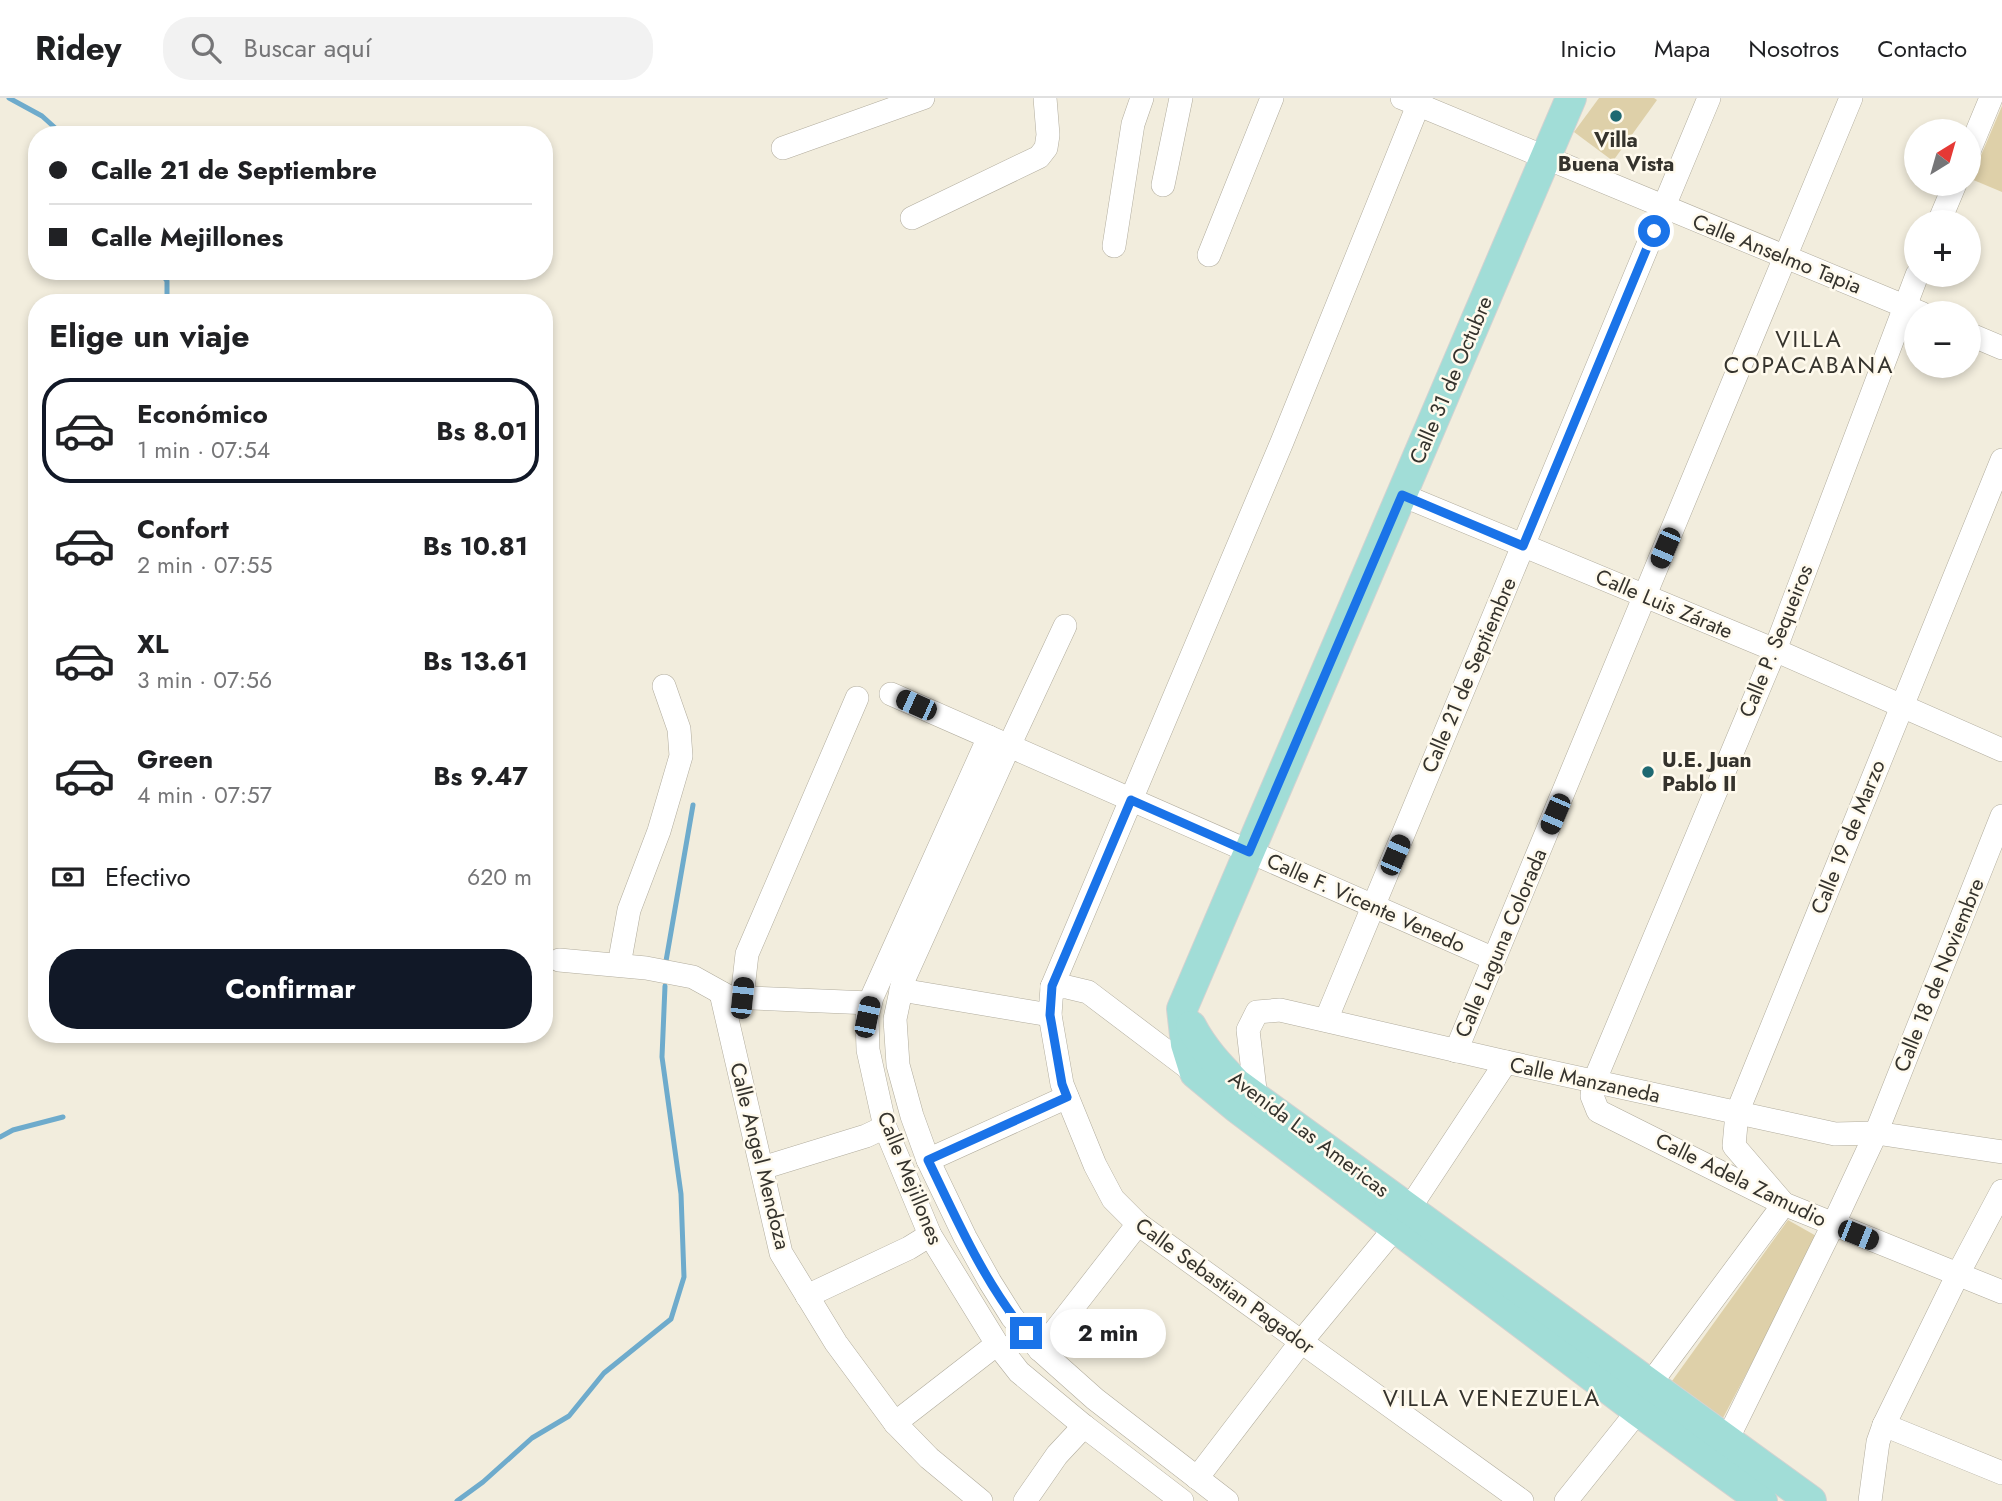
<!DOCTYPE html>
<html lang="es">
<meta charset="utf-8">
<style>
:root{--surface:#fff;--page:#f2f2f2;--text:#202124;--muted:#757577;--line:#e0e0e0;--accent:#111827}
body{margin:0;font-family:Jost,sans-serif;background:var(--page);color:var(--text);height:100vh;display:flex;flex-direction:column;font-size:26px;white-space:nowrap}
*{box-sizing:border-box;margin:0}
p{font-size:23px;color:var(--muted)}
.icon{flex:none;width:38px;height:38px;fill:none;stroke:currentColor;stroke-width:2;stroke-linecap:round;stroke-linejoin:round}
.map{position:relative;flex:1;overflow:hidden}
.sheet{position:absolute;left:28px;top:196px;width:525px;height:749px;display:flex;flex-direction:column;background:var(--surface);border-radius:28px;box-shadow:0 4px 10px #0003}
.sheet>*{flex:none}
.banner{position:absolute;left:28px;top:28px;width:525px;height:154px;border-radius:28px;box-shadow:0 4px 10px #0003;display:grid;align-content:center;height:154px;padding:0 21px;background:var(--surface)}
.needle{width:46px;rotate:37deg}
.fabs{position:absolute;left:1904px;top:21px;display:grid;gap:14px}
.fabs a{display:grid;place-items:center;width:77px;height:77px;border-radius:50%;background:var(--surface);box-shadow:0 4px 10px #0003;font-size:35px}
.end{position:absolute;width:32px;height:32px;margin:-16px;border:9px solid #1a73e8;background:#fff;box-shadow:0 0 0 4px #fff}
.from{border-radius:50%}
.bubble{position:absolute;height:49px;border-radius:24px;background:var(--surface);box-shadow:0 4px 10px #0003;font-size:23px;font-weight:700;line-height:49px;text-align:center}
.car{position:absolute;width:21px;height:42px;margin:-21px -10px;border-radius:9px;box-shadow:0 0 5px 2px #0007;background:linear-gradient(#222 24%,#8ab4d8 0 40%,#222 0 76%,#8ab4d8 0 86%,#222 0)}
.banner b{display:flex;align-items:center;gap:24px;height:66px;font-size:26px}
.banner b+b{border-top:2px solid var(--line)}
.banner i{width:18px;height:18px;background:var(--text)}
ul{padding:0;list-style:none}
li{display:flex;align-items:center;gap:21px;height:105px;margin:0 14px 10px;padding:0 7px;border:4px solid transparent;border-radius:28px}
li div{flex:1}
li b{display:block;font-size:26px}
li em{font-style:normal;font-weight:700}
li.selected{border-color:var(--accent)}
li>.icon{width:63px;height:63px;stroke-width:1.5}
h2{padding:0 21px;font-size:32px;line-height:84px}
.pay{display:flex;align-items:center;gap:18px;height:77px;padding:0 21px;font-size:26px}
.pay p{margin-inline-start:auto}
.action{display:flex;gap:14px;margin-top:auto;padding:14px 21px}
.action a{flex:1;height:80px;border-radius:28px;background:var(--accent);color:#fff;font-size:28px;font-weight:700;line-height:80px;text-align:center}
header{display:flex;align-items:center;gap:42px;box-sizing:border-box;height:98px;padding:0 35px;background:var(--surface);border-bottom:2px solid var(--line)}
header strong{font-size:33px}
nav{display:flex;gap:38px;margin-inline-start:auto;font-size:24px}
.search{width:490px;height:63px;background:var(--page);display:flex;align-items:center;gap:18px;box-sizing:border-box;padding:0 24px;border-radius:28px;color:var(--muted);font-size:26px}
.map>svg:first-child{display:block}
.green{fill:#ded0a9}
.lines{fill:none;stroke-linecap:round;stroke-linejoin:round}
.stream{stroke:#6eabcc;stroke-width:5}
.minor-casing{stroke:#b1ac9d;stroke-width:24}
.major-casing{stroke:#d3d2d1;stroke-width:32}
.minor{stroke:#fff;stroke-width:23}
.major{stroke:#a1ddd7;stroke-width:30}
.route{stroke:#1a73e8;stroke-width:9}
.poi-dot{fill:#1e6972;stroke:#fffaed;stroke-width:2.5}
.labels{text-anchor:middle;stroke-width:5;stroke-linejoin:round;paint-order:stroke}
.poi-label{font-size:21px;font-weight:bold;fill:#35332d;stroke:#fffaed}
.street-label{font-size:21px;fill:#35332d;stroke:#fffaed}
.neighbourhood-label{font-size:23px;letter-spacing:2px;fill:#35332d;stroke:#fffaed}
</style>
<header>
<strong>Ridey</strong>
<div class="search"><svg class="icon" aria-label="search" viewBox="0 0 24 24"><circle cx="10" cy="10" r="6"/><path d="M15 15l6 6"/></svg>Buscar aquí</div>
<nav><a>Inicio</a><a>Mapa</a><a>Nosotros</a><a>Contacto</a></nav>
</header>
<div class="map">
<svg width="2002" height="1403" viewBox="0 0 2002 1403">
<rect width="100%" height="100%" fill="#f2eddd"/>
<g class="green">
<path d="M 1599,0 L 1654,0 L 1657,2 L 1613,63 L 1574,34 Z"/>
<path d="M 2002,8 L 2002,94 L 1971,81 Z"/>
<path d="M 1788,1122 L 1818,1139 L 1723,1320 L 1672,1283 Z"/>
</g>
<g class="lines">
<g class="stream">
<path d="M 9,0 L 42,18 L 63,37"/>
<path d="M 160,173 L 167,183 L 167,205"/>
<path d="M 666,863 L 693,707"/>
<path d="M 0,1039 L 13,1032 L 63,1019"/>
<path d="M 457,1403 L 483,1384 L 532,1340 L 569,1318 L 604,1275 L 671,1221 L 684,1179 L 681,1096 L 662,959 L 665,888"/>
</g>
<defs>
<g id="minor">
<path d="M 1402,0 L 1921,215"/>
<path d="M 1421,0 L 1282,344 L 1052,889 L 1050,917 L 1062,986 L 1095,1067 L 1113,1101 L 1138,1126 L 1522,1403"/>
<path d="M 783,50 L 923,0"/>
<path d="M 1969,53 L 1991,0"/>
<path d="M 1163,87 L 1181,0"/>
<path d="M 912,120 L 1039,59 L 1046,50 L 1048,37 L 1045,0"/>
<path d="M 1939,124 L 1955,86"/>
<path d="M 1114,148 L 1133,26 L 1142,0"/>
<path d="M 1209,157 L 1272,0"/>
<path d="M 1917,177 L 1775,552 L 1594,984 L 1592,998 L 1598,1013 L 1784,1106 L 2002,1194"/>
<path d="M 1969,236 L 2002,250"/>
<path d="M 1402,397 L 1775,552 L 2002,652"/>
<path d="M 1065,528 L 1009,648 L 903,883 L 895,921 L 898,967 L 912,1018 L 928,1062 L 965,1139 L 990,1184 L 1012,1219 L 1040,1252 L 1095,1301 L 1227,1403"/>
<path d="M 891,596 L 1494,861"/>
<path d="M 989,639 L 872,899 L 867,919 L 868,952 L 885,1029 L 930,1137 L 997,1246 L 1019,1274 L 1084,1328 L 1182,1403"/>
<path d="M 559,862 L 646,870 L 693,879 L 729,899 L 870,905"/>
<path d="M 619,867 L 629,812 L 659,733 L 681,658 L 679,631 L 664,588"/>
<path d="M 1052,889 L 1067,889 L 1088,894 L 1195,975"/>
<path d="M 901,892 L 1050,917"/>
<path d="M 721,895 L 781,1155 L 836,1245 L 895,1325 L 929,1360 L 981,1403"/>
<path d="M 742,900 L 747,856 L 857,600"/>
<path d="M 1326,922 L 1709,0"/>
<path d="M 1456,953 L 1851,0"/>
<path d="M 1256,1000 L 1248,932 L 1257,914 L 1280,912 L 1506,964 L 1835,1036 L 1876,1035 L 2002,1054"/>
<path d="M 928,1062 L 1067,999"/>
<path d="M 762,1070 L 866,1038 L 885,1029"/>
<path d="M 1409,1111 L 1506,964"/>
<path d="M 807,1198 L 909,1150 L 930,1137"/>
<path d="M 1040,1252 L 1138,1126"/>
<path d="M 1650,1286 L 1784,1106 L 1734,1048 L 1737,1015 L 2002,362"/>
<path d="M 895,1325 L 997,1246"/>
<path d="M 1884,1327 L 2002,1375"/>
<path d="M 1727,1342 L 1833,1127 L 1876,1035 L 2002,718"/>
<path d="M 1197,1380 L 1301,1244 L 1395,1130"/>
<path d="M 1025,1403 L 1057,1357 L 1084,1328"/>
<path d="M 1566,1403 L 1638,1313"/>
<path d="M 1870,1403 L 1878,1344 L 1884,1327 L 1958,1176 L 2002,1093"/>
</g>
<g id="major">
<path d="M 1571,0 L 1182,911 L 1186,946 L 1195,975 L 1236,1009 L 1638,1313 L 1762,1403"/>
<path d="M 1191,928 C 1203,951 1219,968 1237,986 L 1811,1403"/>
</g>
</defs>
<use href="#minor" class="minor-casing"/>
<use href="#major" class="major-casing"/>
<use href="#minor" class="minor"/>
<use href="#major" class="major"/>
</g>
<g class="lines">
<path class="route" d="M 1026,1235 C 984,1184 957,1122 928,1062 L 1067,999 L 1062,986 L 1050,917 L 1052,888 L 1131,702 L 1249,754 L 1402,397 L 1523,448 L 1654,133"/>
</g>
<g class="poi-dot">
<circle cx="1616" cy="18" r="7"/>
<circle cx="1648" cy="674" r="7"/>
</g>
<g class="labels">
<g class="poi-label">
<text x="1616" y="49">Villa<tspan x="1616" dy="24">Buena Vista</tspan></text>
<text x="1662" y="669" text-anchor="start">U.E. Juan<tspan x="1662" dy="24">Pablo II</tspan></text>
</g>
<g class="street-label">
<text transform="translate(1777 156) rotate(22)" y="7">Calle Anselmo Tapia</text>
<text transform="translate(1451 282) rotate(-67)" y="7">Calle 31 de Octubre</text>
<text transform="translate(1664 506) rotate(23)" y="7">Calle Luis Zárate</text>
<text transform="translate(1776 543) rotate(-68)" y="7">Calle P. Sequeiros</text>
<text transform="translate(1469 577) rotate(-67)" y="7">Calle 21 de Septiembre</text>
<text transform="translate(1848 739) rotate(-68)" y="7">Calle 19 de Marzo</text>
<text transform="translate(1366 805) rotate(24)" y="7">Calle F. Vicente Venedo</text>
<text transform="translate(1501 845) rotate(-67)" y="7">Calle Laguna Colorada</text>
<text transform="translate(1939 877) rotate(-68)" y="7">Calle 18 de Noviembre</text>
<text transform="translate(1585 982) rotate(12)" y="7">Calle Manzaneda</text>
<text transform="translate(1309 1036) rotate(37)" y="7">Avenida Las Americas</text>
<text transform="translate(760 1058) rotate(76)" y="7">Calle Angel Mendoza</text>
<text transform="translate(910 1080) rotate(68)" y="7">Calle Mejillones</text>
<text transform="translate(1741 1082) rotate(26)" y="7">Calle Adela Zamudio</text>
<text transform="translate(1225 1188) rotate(36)" y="7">Calle Sebastian Pagador</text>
</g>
<g class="neighbourhood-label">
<text x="1809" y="249">VILLA<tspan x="1809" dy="26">COPACABANA</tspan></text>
<text x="1492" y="1308">VILLA VENEZUELA</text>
</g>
</g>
</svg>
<div class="fabs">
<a><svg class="needle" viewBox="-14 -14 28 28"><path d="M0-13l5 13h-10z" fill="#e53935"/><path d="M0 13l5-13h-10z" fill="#757577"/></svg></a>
<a>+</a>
<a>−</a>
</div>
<i class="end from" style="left:1654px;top:133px"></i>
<i class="end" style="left:1026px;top:1235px"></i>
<div class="bubble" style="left:1050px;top:1211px;width:116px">2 min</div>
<i class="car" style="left:1665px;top:450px;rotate:203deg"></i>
<i class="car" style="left:916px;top:607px;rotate:294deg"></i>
<i class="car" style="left:1555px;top:716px;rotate:203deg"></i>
<i class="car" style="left:1395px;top:757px;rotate:23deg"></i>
<i class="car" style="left:742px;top:900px;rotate:6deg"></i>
<i class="car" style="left:867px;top:919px;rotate:12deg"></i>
<i class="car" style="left:1858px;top:1137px;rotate:112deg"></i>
<div class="banner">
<b><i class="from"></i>Calle 21 de Septiembre</b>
<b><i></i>Calle Mejillones</b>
</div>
<section class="sheet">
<h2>Elige un viaje</h2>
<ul>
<li class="selected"><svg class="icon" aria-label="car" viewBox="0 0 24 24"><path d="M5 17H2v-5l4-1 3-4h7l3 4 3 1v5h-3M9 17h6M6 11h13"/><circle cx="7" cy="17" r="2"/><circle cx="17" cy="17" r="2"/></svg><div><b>Económico</b><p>1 min · 07:54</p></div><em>Bs 8.01</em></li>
<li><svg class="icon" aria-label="car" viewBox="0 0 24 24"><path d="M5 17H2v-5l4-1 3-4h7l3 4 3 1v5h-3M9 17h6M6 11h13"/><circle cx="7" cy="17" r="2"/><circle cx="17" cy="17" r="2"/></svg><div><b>Confort</b><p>2 min · 07:55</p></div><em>Bs 10.81</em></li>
<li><svg class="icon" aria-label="car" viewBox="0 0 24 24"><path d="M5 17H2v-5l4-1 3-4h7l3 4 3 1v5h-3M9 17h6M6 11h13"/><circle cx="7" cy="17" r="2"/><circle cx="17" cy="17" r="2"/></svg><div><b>XL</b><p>3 min · 07:56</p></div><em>Bs 13.61</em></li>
<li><svg class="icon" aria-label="car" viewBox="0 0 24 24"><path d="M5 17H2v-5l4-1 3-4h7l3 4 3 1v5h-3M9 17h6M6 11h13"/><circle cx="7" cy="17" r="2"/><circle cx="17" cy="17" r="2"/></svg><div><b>Green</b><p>4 min · 07:57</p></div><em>Bs 9.47</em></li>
</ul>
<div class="pay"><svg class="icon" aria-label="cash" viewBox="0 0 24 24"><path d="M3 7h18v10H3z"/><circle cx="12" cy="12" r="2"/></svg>Efectivo<p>620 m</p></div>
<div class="action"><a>Confirmar</a></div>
</section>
</div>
